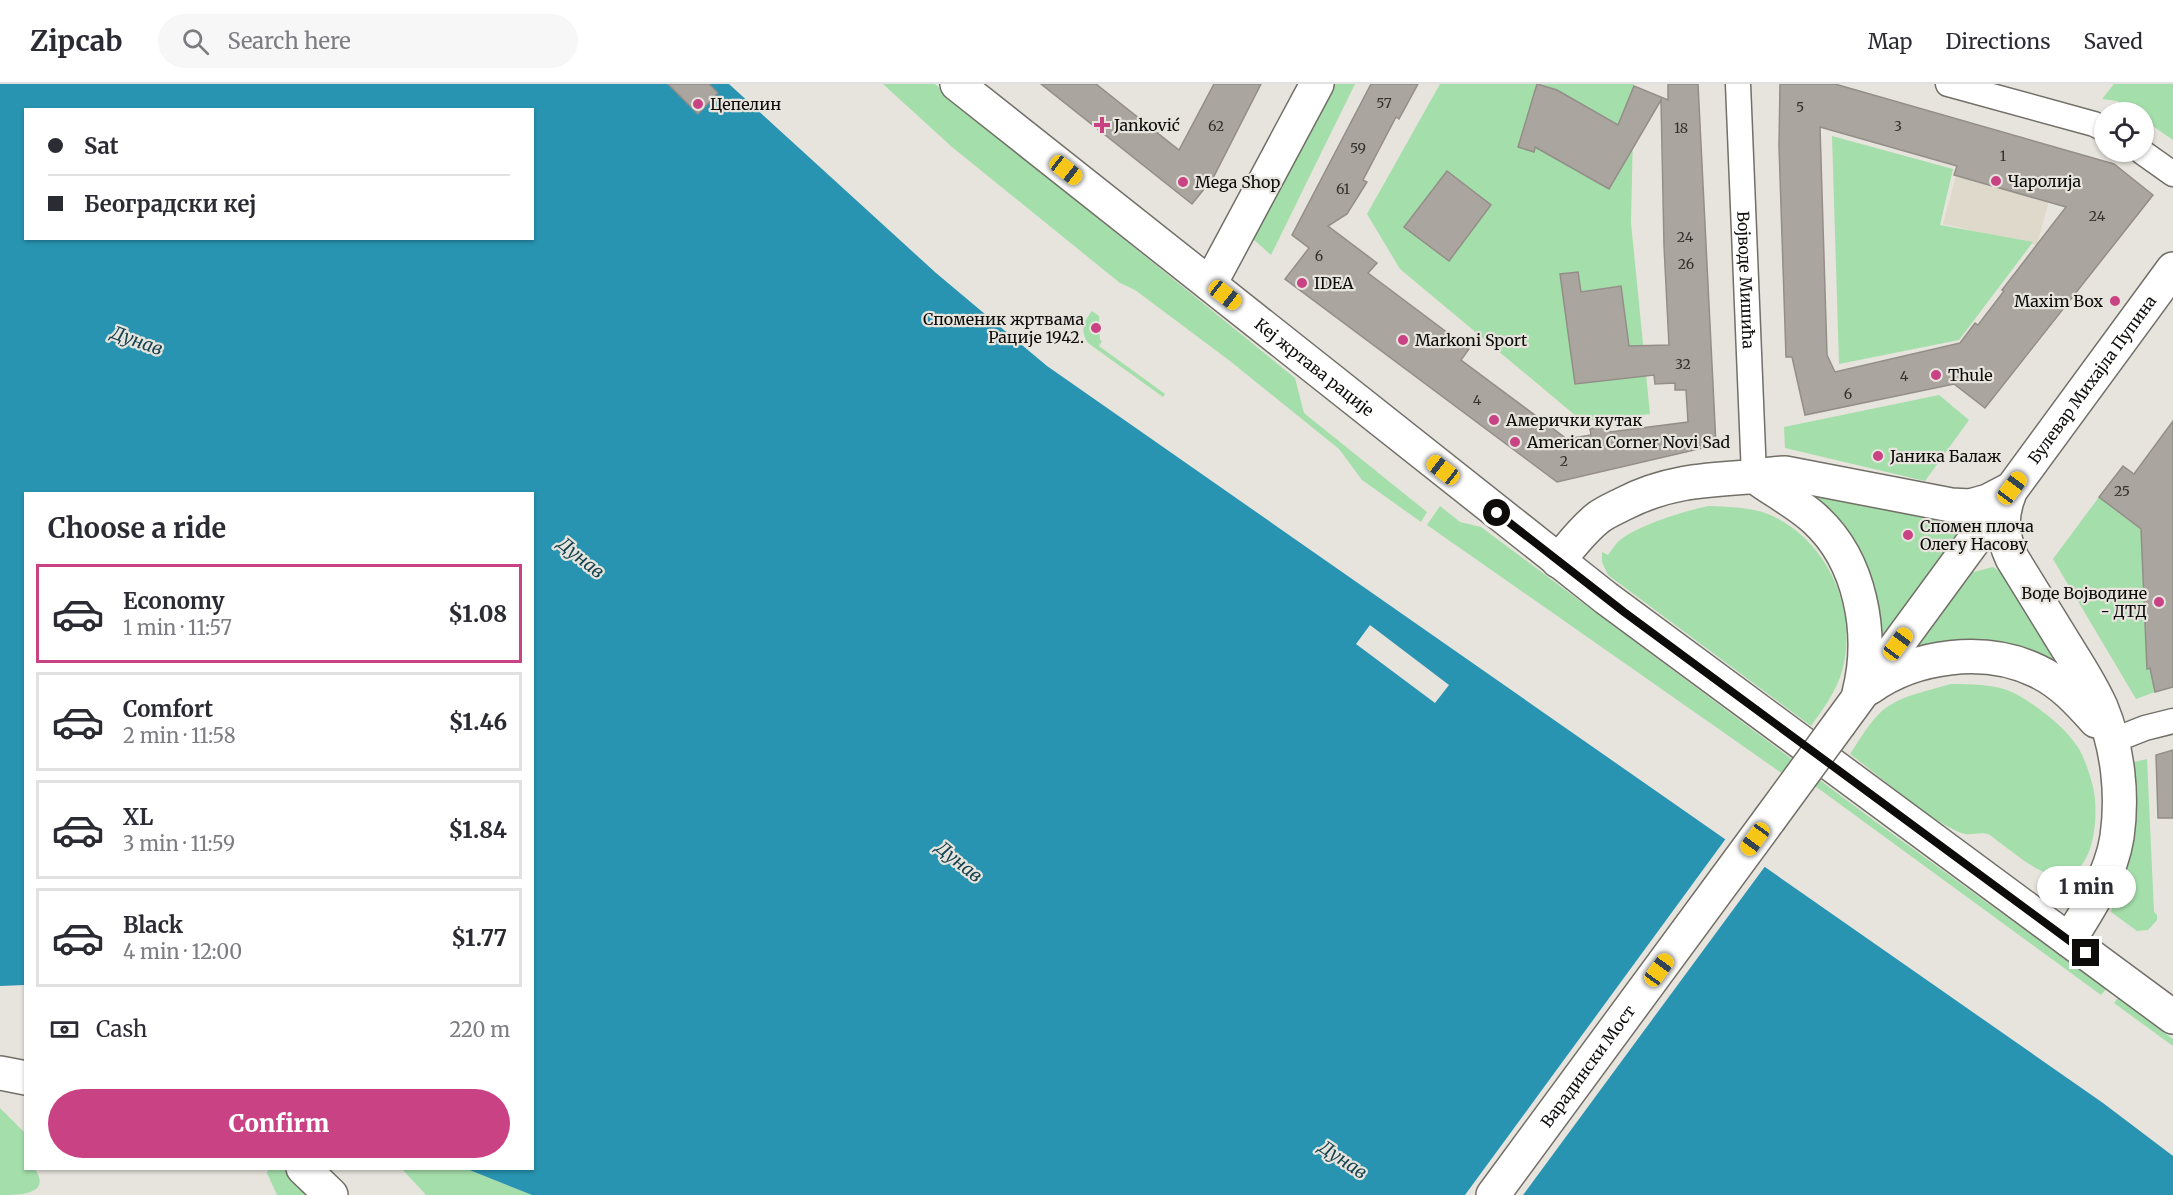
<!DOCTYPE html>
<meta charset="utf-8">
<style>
:root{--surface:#fff;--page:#f7f7f7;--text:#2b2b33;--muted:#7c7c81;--line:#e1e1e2;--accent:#c94384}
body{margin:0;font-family:Merriweather,serif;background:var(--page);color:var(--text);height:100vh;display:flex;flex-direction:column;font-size:22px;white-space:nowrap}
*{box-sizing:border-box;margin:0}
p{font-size:20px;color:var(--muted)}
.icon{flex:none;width:33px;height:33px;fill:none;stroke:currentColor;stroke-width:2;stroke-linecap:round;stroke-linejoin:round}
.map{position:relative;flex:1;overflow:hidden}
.panel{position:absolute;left:24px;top:408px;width:510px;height:678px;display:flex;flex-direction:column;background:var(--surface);border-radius:0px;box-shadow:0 2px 4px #0004}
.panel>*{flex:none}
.guide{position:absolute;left:24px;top:24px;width:510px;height:132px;border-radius:0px;box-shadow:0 2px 4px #0004;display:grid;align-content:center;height:132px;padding:0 24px;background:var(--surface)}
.controls{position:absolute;left:2094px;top:18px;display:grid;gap:12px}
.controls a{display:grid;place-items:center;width:60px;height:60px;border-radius:50%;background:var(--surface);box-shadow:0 2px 4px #0004;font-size:30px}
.end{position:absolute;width:27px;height:27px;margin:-14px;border:8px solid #0d0c0a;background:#fff;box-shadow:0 0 0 3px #fff}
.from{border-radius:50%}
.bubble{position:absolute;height:42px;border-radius:21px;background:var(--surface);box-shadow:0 2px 4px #0004;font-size:20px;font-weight:800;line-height:42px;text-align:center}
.car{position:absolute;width:18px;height:36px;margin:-18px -9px;border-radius:8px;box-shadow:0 0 4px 2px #0007;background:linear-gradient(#f5c518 24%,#345 0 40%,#f5c518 0 76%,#345 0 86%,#f5c518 0)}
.guide b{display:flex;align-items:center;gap:21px;height:57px;font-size:22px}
.guide b+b{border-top:2px solid var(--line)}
.guide i{width:15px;height:15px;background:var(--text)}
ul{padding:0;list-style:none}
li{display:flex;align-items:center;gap:18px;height:99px;margin:0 12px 9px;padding:0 12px;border:3px solid var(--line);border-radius:0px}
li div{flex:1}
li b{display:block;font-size:22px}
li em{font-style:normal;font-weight:800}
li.active{border-color:var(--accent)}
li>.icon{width:54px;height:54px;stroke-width:1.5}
h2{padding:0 24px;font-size:27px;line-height:72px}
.pay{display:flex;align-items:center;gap:15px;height:66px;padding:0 24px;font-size:22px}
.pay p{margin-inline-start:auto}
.primary-button{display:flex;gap:12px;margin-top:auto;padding:12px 24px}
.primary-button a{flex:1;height:69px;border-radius:36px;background:var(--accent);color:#fff;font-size:24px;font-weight:800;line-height:69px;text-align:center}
header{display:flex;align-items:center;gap:36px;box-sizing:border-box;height:84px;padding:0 30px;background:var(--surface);border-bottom:2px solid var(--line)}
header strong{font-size:28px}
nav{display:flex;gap:33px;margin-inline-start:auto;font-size:21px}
.search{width:420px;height:54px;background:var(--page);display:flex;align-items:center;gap:15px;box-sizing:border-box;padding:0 21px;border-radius:33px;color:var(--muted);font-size:22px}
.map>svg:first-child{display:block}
.built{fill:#dfd9cb}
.green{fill:#a4deaa}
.water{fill:#2894b1;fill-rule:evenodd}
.pier{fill:#e7e4dd}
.building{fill:#aaa59f;stroke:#938e88;stroke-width:1.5;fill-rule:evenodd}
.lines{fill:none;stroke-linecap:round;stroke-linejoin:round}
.street-casing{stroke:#726f68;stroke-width:27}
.secondary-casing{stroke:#726f68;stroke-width:36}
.street{stroke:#fff;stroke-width:24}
.secondary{stroke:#fff;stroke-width:33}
.secondary-bridge-casing{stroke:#726f68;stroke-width:36;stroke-linecap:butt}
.secondary-bridge{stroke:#fff;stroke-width:33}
.route{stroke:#0d0c0a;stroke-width:8}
.poi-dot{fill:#c94384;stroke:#e7e4dd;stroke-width:2}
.labels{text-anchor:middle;stroke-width:4.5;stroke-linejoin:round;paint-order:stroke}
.number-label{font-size:14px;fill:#34322f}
.poi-label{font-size:16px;fill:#0d0c0a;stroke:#e7e4dd;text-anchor:start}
.street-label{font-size:16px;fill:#0d0c0a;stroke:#e7e4dd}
.water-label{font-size:18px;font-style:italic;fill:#174451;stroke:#e7e4dd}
</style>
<header>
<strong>Zipcab</strong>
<div class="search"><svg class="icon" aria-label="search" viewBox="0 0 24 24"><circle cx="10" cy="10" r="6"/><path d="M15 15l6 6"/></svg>Search here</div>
<nav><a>Map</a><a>Directions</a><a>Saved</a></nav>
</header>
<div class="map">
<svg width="2173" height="1111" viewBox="0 0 2173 1111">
<rect width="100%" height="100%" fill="#e7e4dd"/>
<path class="built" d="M 1970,39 L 2051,109 L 2037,161 L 1943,140 Z"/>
<g class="green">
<path d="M 883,0 L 935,0 L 987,44 L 1295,294 L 1304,329 L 1427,428 L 1421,438 L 1362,396 L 1339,365 L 1230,277 L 1135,206 L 1120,199 L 952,63 Z"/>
<path d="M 1334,0 L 1355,0 L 1271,171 L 1253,155 Z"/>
<path d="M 1440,0 L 1634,0 L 1631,139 L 1650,330 L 1582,337 L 1400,185 L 1367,130 Z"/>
<path d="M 2114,0 L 2173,0 L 2173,56 L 2144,36 L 2144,28 L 2133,28 L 2117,17 L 2102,15 Z"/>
<path d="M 1832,52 L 1953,85 L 1940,141 L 2033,158 L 1959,256 L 1839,280 Z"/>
<path d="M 1092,227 L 1099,232 L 1100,256 L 1102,257 L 1099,262 L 1165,310 L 1163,313 L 1088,259 C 1080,247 1083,238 1092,227 Z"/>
<path d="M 1939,311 L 1969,336 L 1925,397 L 1785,364 L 1784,343 Z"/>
<path d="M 1780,396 L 1962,436 L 1963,440 L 1885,552 L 1878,555 Z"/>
<path d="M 2099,413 L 2141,446 L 2147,584 L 2150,584 L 2155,608 L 2136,615 L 2053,475 Z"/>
<path d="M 1440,422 L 1460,438 L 1481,443 L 1876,738 L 2106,905 L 2101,911 L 1789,683 L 1783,690 L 1427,441 Z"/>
<path d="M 1709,422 C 1728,423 1750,423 1768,430 C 1827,454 1859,526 1842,587 C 1836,608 1823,625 1811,642 L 1608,491 L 1602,478 L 1602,468 L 1608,471 C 1612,466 1615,460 1620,456 C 1639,441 1684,427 1709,422 Z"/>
<path d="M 1993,483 L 2008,493 L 2062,582 L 1916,565 L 1917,561 L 1970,489 Z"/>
<path d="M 1951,600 C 1971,600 1996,600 2014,609 C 2035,620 2067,644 2079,665 C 2085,676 2090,690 2093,703 C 2099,727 2096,790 2062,792 C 2043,794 2014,769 1999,758 C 1996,756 1992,752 1988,750 C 1981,748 1972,751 1965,750 C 1937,743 1876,689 1850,670 C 1859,657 1867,642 1878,631 C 1895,612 1928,607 1951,600 Z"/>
<path d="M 2147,675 L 2154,828 L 2157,831 L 2157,836 L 2148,846 L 2137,847 L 2111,828 C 2124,779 2133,729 2134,678 Z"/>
<path d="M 2118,914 L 2173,955 L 2173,962 L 2114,919 Z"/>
<path d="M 0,1024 L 25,1049 L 26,1084 L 35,1085 C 52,1111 19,1111 0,1111 Z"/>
<path d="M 268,1085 L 283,1085 L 314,1111 L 277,1111 L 267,1089 Z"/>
<path d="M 402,1085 L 467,1085 L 532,1111 L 426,1111 Z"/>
</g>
<path class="water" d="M 0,0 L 729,0 L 936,189 L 1047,282 L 2103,1019 L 2173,1072 L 2173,1111 L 532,1111 L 467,1085 L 532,1084 L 532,410 L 26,410 L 25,901 L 0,902 ZM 26,26 L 532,26 L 532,154 L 26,154 Z"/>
<g class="pier">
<path d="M 1370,541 L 1449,601 L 1435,619 L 1356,560 Z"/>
<path d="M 1727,753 L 1766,781 L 1523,1111 L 1465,1111 Z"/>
</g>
<g class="building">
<path d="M 668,0 L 709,0 L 718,9 L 698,30 Z"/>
<path d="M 1041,0 L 1096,0 L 1179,66 L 1214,0 L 1261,0 L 1213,94 L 1192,120 Z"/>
<path d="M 1371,0 L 1418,0 L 1399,35 L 1396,33 L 1363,96 L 1367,98 L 1347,130 L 1328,142 L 1377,179 L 1368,189 L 1469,265 L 1461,276 L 1567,355 L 1591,351 L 1590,345 L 1608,340 L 1610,348 L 1688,338 L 1686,306 L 1675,306 L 1675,299 L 1655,300 L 1654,291 L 1575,300 L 1560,190 L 1578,188 L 1581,208 L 1621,202 L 1629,262 L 1669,261 L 1664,162 L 1661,16 L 1609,105 L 1535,63 L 1534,68 L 1518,63 L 1537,0 L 1557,6 L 1618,41 L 1634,2 L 1668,16 L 1668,0 L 1698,0 L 1716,361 L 1557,398 L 1285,195 L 1309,164 L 1292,151 Z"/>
<path d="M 1780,0 L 1835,0 L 2114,80 L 2153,111 L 1985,324 L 1954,300 L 1805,331 L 1792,273 L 1786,273 L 1779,62 ZM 1820,43 L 1957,82 L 1954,91 L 2066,123 L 2002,206 L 2004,207 L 1978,241 L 1975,239 L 1960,259 L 1835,288 L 1827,271 Z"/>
<path d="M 1447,87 L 1491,121 L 1449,177 L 1404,143 Z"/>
<path d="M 2173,337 L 2173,603 L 2155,608 L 2150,584 L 2147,585 L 2141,445 L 2099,413 L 2123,382 L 2134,390 Z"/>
<path d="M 2173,666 L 2173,734 L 2158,734 L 2156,671 Z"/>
</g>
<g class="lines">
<defs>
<g id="street">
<path id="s1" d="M 1738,0 L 1754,392"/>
<path d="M 1948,0 L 2094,40 L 2104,45"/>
<path d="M 2142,68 L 2173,90"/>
<path d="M 2112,657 L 2145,644 L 2173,637"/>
</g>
<g id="secondary">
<path id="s2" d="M 957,0 L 1606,514 L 2173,933"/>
<path d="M 1210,200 L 1317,0"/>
<path d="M 1754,392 C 1774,407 1796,418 1815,435 C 1861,477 1874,550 1859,609"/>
<path d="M 2009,411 C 2000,434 2002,452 2012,474 C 2028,500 2044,526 2060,552 C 2074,575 2090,598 2101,623 C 2118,664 2123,710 2117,753 C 2111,791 2089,825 2069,856"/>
<path d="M 1558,477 C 1571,462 1583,445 1599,433 C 1606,428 1615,424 1623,420 C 1665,398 1703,396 1748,393 C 1761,392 1772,389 1785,389 L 1951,421 L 1970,422 L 1988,417 L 2011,405"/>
<path d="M 1869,604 C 1915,571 1985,562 2037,587 C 2061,598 2079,618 2096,637"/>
<path id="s3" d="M 1840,639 L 2173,185"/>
<path d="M 0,989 L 26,994"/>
<path d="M 303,1084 L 331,1111"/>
<path id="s4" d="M 1493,1111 L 1769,736"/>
</g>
</defs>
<use href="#street" class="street-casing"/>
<use href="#secondary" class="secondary-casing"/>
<use href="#street" class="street"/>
<use href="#secondary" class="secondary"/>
<defs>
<path id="secondary-bridge" d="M 1769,736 L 1840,639"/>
</defs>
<use href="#secondary-bridge" class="secondary-bridge-casing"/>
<use href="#secondary-bridge" class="secondary-bridge"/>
</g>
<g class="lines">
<path class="route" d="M 1497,429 L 1624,528 L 2086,869"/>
</g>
<g class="poi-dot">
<circle cx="698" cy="20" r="6"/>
<path d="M1099 32h6v6h6v6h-6v6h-6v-6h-6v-6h6z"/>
<circle cx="1996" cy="97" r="6"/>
<circle cx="1183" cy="98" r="6"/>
<circle cx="1302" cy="199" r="6"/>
<circle cx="2115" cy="217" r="6"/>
<circle cx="1096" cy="244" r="6"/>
<circle cx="1403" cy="256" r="6"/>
<circle cx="1936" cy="291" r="6"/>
<circle cx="1494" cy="336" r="6"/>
<circle cx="1515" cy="358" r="6"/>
<circle cx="1878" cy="372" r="6"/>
<circle cx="1908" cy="451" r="6"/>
<circle cx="2159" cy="518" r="6"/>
</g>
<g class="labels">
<g class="number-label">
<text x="1384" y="24">57</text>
<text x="1800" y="28">5</text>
<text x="1216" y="47">62</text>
<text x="1898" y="47">3</text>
<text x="1681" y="49">18</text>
<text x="1358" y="69">59</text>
<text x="2003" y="77">1</text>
<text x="1343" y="110">61</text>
<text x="2097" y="137">24</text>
<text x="1685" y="158">24</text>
<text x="1319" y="177">6</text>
<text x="1686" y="185">26</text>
<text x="1683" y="285">32</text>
<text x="1904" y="297">4</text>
<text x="1848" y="315">6</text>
<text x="1477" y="321">4</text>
<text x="1564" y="382">2</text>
<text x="2122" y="412">25</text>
</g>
<g class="poi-label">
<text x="710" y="26">Цепелин</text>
<text x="1114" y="47">Janković</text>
<text x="2008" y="103">Чаролија</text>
<text x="1195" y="104">Mega Shop</text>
<text x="1314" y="205">IDEA</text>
<text x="2103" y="223" text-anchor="end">Maxim Box</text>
<text x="1084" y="241" text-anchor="end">Споменик жртвама<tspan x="1084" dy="18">Рације 1942.</tspan></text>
<text x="1415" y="262">Markoni Sport</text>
<text x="1948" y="297">Thule</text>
<text x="1506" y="342">Амерички кутак</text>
<text x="1527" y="364">American Corner Novi Sad</text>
<text x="1890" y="378">Јаника Балаж</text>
<text x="1920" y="448">Спомен плоча<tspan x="1920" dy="18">Олегу Насову</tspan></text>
<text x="2147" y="515" text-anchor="end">Воде Војводине<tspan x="2147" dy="18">- ДТД</tspan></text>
</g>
<g class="street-label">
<text dy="6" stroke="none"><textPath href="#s1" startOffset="196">Војводе Мишића</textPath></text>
<text dy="6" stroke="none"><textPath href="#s2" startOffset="456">Кеј жртава рације</textPath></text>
<text dy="6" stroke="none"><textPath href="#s3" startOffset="426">Булевар Михајла Пупина</textPath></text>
<text dy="6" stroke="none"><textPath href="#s4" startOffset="160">Варадински Мост</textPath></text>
</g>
<g class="water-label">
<text transform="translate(137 257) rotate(20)" y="6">Дунав</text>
<text transform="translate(581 474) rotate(39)" y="6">Дунав</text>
<text transform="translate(959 778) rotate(39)" y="6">Дунав</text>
<text transform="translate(1343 1076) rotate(34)" y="6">Дунав</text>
</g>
</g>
</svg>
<div class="controls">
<a><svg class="icon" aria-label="locate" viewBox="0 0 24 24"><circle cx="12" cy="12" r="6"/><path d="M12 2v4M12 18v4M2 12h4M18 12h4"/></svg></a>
</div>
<i class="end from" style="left:1497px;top:429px"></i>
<i class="end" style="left:2086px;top:869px"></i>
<div class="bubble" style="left:2037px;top:782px;width:99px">1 min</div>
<i class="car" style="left:1066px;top:86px;rotate:128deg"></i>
<i class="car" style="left:1225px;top:211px;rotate:128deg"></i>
<i class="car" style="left:1443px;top:386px;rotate:308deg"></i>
<i class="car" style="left:2012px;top:404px;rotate:37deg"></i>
<i class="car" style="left:1898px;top:560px;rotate:37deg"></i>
<i class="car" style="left:1755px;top:755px;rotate:216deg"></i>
<i class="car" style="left:1659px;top:886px;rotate:36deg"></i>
<div class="guide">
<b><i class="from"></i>Sat</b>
<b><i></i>Београдски кеј</b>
</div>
<section class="panel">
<h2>Choose a ride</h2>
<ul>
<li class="active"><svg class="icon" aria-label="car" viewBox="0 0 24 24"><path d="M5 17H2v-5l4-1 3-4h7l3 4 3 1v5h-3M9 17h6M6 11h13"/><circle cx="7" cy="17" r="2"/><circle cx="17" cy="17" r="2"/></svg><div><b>Economy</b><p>1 min · 11:57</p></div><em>$1.08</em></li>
<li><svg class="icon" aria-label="car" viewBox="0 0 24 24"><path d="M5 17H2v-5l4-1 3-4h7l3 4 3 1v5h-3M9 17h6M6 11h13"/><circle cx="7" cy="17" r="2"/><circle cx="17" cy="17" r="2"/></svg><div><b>Comfort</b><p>2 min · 11:58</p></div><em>$1.46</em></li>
<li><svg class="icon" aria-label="car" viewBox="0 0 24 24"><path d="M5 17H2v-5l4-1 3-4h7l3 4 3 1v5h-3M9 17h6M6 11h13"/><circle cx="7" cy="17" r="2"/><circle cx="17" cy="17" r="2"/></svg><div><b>XL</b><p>3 min · 11:59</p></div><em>$1.84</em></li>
<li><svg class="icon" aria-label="car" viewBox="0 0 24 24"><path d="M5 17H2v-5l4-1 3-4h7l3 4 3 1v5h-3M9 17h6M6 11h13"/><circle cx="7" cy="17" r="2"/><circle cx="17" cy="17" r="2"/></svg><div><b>Black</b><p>4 min · 12:00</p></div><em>$1.77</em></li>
</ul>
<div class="pay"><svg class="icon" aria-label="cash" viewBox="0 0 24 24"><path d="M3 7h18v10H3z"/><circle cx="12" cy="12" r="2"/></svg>Cash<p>220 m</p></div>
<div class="primary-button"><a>Confirm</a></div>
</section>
</div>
